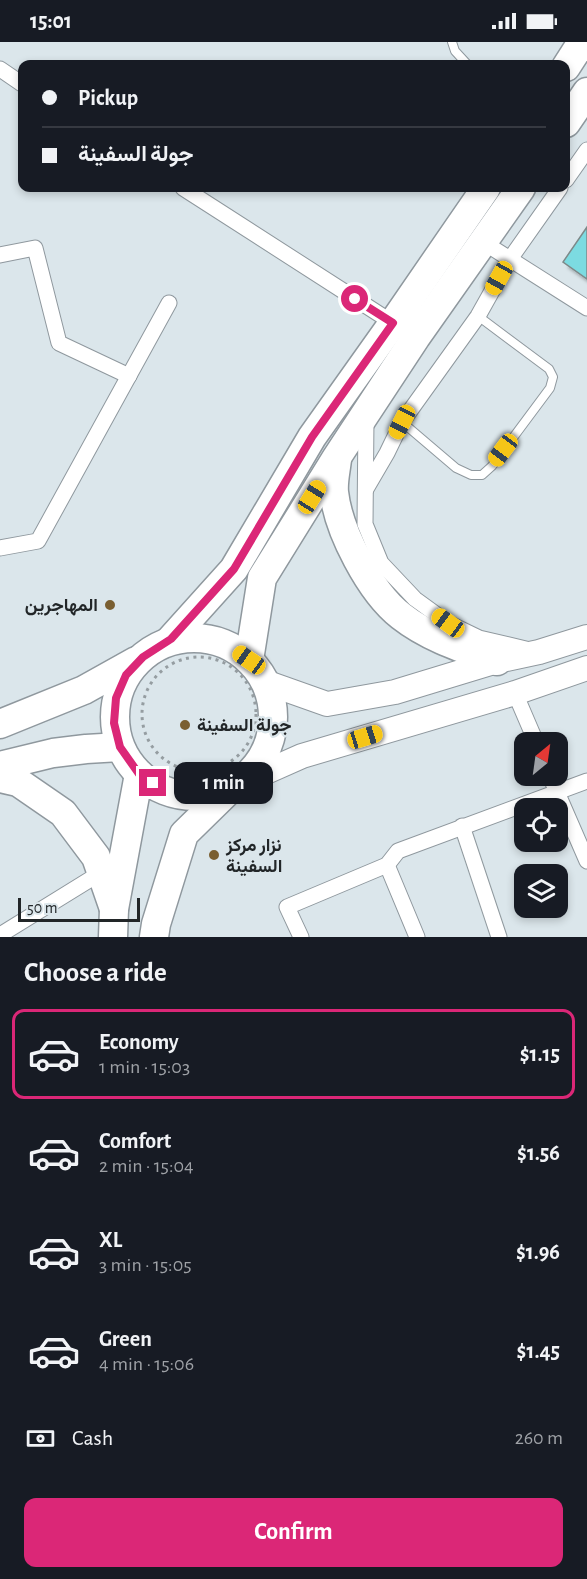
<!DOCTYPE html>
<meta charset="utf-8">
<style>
:root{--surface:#171b24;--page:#20242c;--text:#f1f3f6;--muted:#9ea1a6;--line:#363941;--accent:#db2777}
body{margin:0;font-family:"Alegreya Sans",Vazirmatn,sans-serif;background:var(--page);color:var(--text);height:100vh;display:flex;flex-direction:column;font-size:22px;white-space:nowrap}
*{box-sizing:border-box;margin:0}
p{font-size:20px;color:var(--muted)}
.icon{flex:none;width:33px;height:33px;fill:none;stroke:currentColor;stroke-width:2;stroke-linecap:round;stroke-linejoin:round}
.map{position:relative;height:895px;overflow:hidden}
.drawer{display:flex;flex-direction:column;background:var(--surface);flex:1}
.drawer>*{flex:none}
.guide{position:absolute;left:18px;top:18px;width:552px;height:132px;border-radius:12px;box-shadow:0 3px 9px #0003;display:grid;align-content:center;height:132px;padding:0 24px;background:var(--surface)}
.needle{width:39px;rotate:29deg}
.buttons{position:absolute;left:514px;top:690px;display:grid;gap:12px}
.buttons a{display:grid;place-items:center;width:54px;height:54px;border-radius:12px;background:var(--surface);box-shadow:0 3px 9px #0003;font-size:30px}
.scale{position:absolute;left:18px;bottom:15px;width:122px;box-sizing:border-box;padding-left:6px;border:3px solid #222628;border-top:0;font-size:16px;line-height:21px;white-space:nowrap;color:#222628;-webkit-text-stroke:4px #dbe6eb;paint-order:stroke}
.end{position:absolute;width:27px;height:27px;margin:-14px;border:8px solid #db2777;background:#fff;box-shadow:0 0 0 3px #fff}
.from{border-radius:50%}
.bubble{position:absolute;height:42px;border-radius:12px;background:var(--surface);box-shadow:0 3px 9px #0003;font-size:20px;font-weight:700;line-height:42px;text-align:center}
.car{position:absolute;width:18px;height:36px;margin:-18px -9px;border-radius:8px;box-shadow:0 0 4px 2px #0007;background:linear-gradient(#f5c518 24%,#345 0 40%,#f5c518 0 76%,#345 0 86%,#f5c518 0)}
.guide b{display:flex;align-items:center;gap:21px;height:57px;font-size:22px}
.guide b+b{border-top:2px solid var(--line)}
.guide i{width:15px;height:15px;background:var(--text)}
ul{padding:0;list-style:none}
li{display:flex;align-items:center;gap:18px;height:90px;margin:0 12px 9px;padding:0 12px;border:3px solid transparent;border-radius:12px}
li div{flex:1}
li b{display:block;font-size:22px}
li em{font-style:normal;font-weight:700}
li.selected{border-color:var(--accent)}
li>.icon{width:54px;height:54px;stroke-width:1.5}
h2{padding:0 24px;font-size:27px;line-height:72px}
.pay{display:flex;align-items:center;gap:15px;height:66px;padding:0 24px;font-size:22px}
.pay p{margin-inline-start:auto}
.cta{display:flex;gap:12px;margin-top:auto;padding:12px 24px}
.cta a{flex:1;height:69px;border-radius:12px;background:var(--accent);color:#fff;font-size:24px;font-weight:700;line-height:69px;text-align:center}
.status{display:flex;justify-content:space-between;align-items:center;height:42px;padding:0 30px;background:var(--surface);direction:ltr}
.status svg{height:16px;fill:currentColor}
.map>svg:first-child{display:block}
.building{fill:#7cdbe1;stroke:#7d8989;stroke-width:1.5;filter:url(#shadow)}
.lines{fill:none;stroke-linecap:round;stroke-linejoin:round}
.lane-casing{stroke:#8f989e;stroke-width:10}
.street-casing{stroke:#8f989e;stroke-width:17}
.primary-casing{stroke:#8f989e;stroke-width:26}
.highway-casing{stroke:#8f989e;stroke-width:31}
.path{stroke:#959da1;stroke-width:3;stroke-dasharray:3 4.5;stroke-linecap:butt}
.lane{stroke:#fff;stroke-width:8}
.street{stroke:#fff;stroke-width:15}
.primary{stroke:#fff;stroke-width:24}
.highway{stroke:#fff;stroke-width:28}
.route{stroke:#db2777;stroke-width:8}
.poi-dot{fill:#7a5f31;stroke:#dbe6eb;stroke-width:2}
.labels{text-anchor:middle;stroke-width:4.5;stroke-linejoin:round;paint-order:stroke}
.poi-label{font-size:18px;font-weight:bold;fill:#222628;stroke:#dbe6eb;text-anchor:start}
</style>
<div class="status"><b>15:01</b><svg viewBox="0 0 49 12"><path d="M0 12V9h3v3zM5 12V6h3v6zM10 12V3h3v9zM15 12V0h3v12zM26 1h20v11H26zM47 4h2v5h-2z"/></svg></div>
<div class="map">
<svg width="587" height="895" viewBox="0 0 587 895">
<defs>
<filter id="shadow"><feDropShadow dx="5.5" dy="5.5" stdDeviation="1.5" flood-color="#0004"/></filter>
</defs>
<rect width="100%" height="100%" fill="#dbe6eb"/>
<path class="building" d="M 587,185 L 587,237 L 563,220 Z"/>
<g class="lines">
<defs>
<g id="lane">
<path d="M 452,0 L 455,9 L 467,22"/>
<path d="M 402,380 L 456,426 L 471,433 L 482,433 L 492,424 L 550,346 L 553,335 L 549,327 L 478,274"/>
</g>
<g id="street">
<path d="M 0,27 L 22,42"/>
<path d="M 566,138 L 587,108"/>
<path d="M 183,146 L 393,281"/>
<path d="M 483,200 L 587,266"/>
<path d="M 0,213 L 35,206 L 59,301 L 129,334"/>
<path d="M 366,377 L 365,482 L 381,521 L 415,557 L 448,581 L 479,596 L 530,608"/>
<path d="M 366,447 L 387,411 L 402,380 L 478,274 L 510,217 L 560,146"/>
<path d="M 0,506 L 38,499 L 169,261"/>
<path d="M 515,651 L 536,700"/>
<path d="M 550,734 L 587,819"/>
<path d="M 462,784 L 499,895"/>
<path d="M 387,823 L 417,895"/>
<path d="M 0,893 L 102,830"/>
<path d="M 301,895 L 287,865 L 387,823 L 398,809 L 587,739"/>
</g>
<g id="primary">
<path d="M 265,640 L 327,662 L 395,650 L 497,619 L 539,610 L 587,595"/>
<path d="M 232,745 L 302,714 L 515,651 L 587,626"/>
</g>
<g id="highway">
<path d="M 566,25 L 582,0"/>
<path d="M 566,81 L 587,50"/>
<path d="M 337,417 C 336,428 333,439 334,450 C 338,488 370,550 401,574 C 429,596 464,607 497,619"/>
<circle cx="194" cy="675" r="79"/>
<path d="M 171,597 L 234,527 L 312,395 L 393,281 L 486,146"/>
<path d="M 249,618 L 262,536 L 337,415 L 416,295 L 521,146"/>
<path d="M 0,682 L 84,648 L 136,619"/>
<path d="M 0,724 L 53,711 L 86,707 L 120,705"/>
<path d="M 0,736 L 18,740 L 63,771 L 96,815 L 114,867"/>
<path d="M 113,895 L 114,867 L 139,732"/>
<path d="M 154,895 L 156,882 L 184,792 L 230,747"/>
</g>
</defs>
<use href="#lane" class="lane-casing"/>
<use href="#street" class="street-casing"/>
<use href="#primary" class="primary-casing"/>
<use href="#highway" class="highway-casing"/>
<circle class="path" cx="199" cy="672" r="57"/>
<use href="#lane" class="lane"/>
<use href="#street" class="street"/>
<use href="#primary" class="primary"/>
<use href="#highway" class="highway"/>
</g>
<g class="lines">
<path class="route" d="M 153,741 L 139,732 L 120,705 L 114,681 L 116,656 L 126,633 L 143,615 L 171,597 L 234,527 L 312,395 L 393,281 L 355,257"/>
</g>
<g class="poi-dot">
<circle cx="110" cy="563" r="6"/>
<circle cx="185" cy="683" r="6"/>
<circle cx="214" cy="813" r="6"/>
</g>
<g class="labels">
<g class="poi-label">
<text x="98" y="569" text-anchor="end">المهاجرين</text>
<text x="197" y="689">جولة السفينة</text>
<text x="226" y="809">نزار مركز<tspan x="226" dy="21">السفينة</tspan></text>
</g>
</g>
</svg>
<div class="buttons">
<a><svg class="needle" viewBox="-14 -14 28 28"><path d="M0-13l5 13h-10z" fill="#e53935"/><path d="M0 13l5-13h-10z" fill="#9ea1a6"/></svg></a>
<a><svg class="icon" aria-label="locate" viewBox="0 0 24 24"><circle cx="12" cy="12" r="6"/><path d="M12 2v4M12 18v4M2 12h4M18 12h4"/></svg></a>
<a><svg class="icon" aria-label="layers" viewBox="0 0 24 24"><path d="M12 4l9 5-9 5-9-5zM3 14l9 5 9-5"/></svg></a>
</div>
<div class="scale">50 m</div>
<i class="end from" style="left:355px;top:257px"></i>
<i class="end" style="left:153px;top:741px"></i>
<div class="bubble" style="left:174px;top:720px;width:99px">1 min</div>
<i class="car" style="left:499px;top:236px;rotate:209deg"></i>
<i class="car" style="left:402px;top:380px;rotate:207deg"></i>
<i class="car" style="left:503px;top:408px;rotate:217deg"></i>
<i class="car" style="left:312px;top:455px;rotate:32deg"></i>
<i class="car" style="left:448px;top:581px;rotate:306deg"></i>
<i class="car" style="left:249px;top:618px;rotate:305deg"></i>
<i class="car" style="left:365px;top:695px;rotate:73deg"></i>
<div class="guide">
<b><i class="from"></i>Pickup</b>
<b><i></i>جولة السفينة</b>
</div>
</div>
<section class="drawer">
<h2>Choose a ride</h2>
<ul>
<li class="selected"><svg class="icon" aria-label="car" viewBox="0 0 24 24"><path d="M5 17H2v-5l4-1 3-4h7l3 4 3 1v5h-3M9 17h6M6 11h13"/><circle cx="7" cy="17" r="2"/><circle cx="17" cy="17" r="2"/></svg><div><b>Economy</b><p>1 min · 15:03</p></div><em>$1.15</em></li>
<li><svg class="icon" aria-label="car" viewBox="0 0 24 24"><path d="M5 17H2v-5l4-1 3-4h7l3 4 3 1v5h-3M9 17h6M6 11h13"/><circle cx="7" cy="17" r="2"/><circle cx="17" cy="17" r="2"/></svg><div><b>Comfort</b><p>2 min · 15:04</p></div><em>$1.56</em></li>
<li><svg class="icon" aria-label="car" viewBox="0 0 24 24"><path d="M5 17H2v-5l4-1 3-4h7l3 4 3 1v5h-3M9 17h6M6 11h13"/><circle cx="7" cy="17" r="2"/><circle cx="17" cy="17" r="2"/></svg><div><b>XL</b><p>3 min · 15:05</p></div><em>$1.96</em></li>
<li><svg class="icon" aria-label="car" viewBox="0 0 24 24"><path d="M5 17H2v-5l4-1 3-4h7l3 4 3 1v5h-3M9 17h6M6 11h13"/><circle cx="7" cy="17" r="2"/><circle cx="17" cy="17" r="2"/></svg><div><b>Green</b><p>4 min · 15:06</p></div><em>$1.45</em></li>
</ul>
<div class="pay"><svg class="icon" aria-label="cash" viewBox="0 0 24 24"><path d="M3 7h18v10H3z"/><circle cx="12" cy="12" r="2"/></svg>Cash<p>260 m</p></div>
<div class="cta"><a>Confirm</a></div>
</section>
